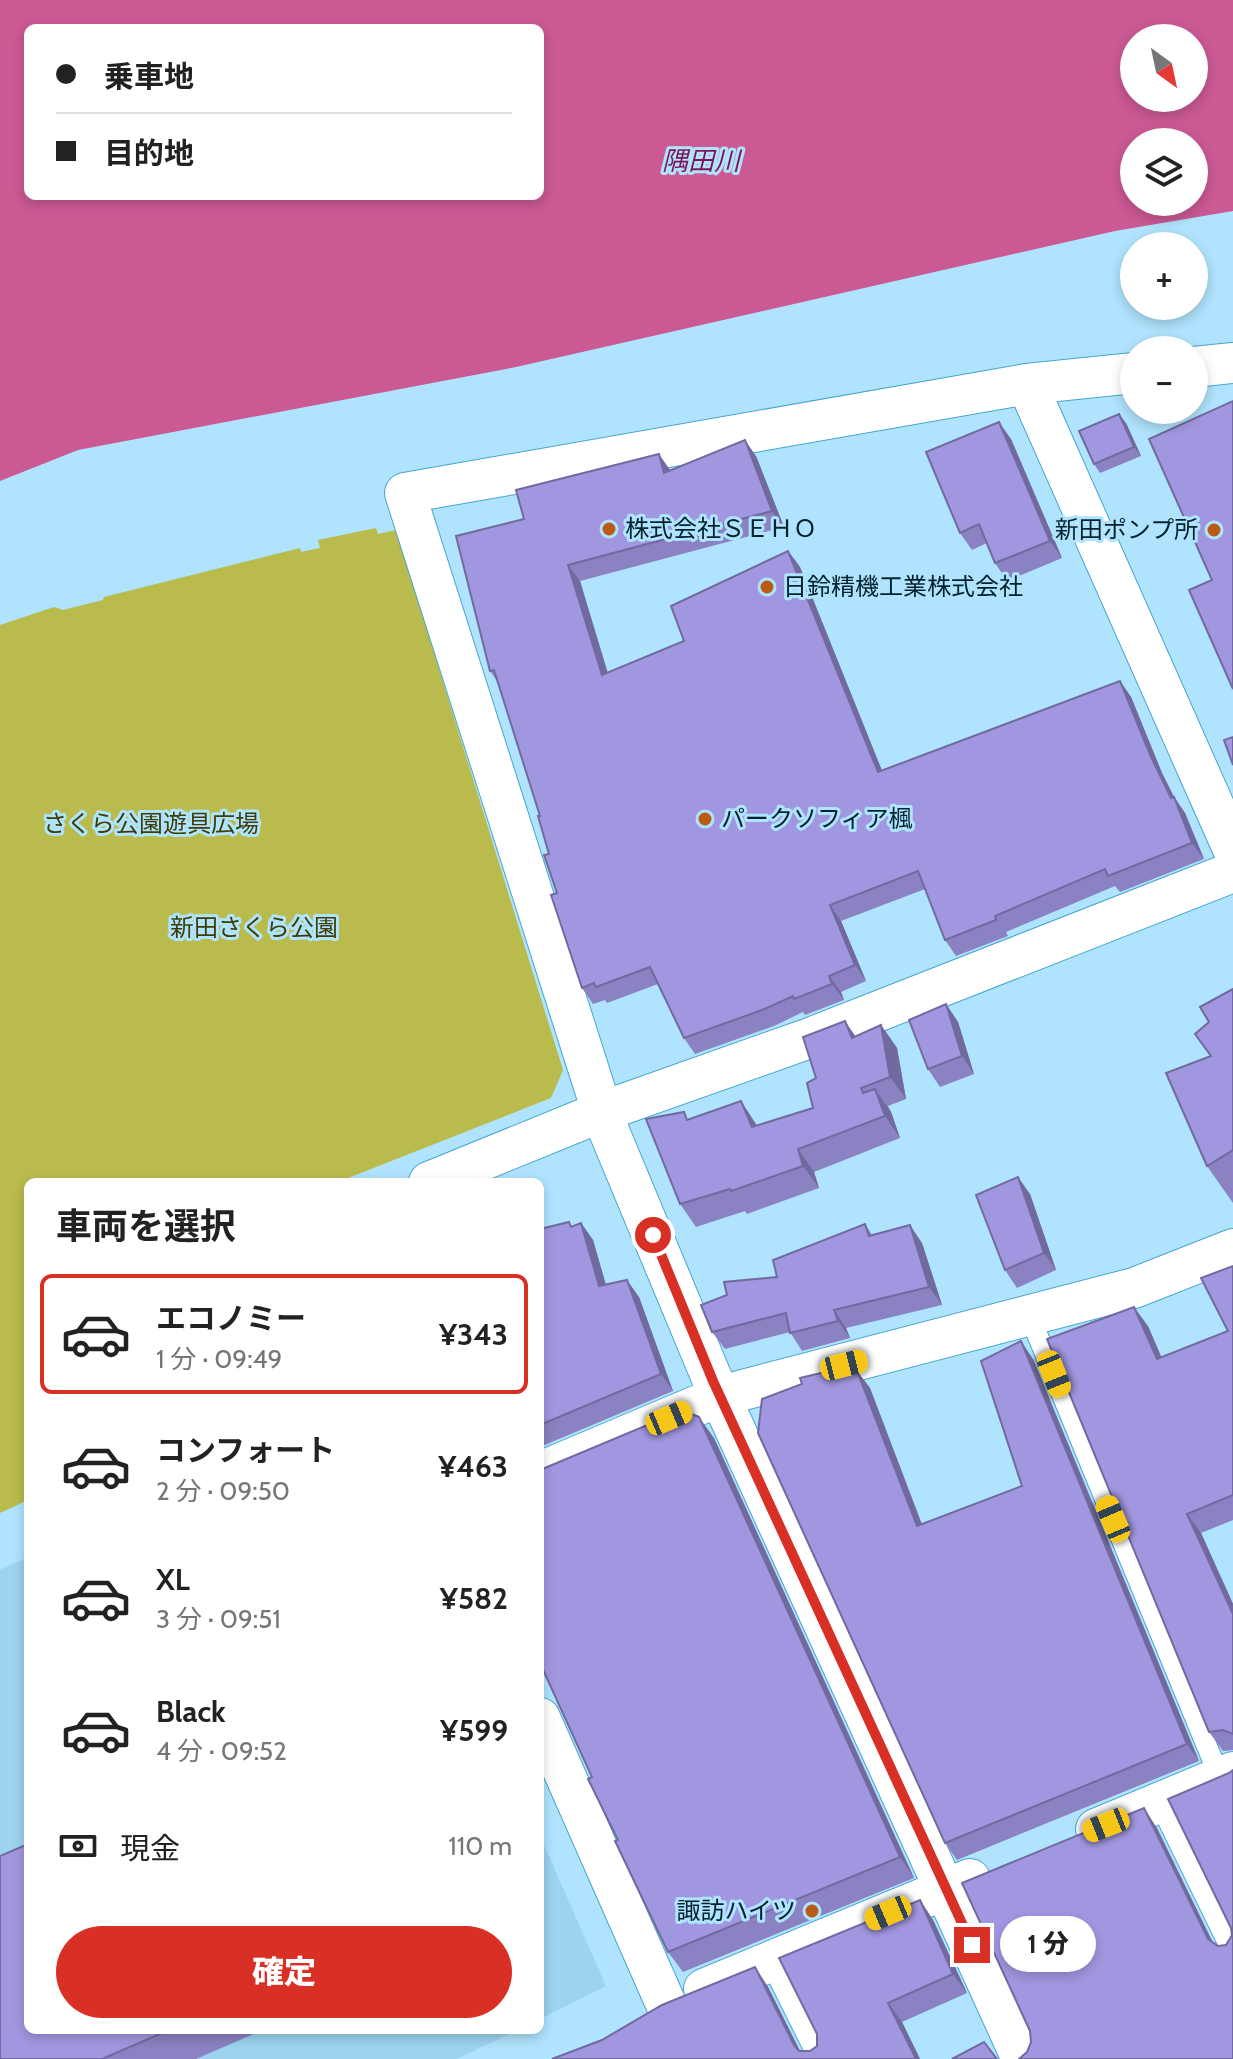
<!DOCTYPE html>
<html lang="ja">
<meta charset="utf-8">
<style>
:root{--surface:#fff;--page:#f2f2f2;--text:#222;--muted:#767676;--line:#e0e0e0;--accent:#d93025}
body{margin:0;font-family:Cabin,"Noto Sans JP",sans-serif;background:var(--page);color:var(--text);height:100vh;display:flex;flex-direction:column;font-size:30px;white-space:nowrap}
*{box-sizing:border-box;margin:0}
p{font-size:26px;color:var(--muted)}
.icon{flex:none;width:44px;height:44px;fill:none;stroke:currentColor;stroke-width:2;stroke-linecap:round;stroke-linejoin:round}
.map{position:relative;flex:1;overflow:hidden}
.side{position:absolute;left:24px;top:1178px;width:520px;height:856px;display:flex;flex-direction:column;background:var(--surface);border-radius:12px;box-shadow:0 4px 12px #0003}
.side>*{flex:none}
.top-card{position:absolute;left:24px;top:24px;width:520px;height:176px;border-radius:12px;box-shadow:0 4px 12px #0003;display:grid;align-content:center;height:176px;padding:0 32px;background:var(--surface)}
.needle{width:52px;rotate:147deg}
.tools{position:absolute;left:1120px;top:24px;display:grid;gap:16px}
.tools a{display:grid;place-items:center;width:88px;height:88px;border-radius:50%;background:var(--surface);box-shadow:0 4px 12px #0003;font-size:40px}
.end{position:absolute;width:36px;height:36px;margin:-18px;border:10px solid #d93025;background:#fff;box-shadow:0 0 0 4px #fff}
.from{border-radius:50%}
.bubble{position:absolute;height:56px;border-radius:28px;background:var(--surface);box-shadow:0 4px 12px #0003;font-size:26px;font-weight:800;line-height:56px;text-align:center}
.car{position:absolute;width:24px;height:48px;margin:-24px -12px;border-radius:10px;box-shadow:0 0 6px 2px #0007;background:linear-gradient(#f5c518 24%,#345 0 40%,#f5c518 0 76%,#345 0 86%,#f5c518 0)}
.top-card b{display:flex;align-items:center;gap:28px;height:76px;font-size:30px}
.top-card b+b{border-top:2px solid var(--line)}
.top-card i{width:20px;height:20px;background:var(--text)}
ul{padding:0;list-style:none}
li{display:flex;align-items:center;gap:24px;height:120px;margin:0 16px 12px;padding:0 16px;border:4px solid transparent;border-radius:12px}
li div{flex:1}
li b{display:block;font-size:30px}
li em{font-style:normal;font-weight:800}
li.active{border-color:var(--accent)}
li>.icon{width:72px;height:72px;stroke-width:1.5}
h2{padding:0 32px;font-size:36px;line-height:96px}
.pay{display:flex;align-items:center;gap:20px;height:88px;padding:0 32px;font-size:30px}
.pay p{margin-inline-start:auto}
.primary-button{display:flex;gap:16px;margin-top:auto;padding:16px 32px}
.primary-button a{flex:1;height:92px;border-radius:48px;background:var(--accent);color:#fff;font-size:32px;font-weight:800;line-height:92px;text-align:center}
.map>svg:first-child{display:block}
.built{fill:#9cd3ef}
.green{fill:#b9bb4c}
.water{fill:#ca5994;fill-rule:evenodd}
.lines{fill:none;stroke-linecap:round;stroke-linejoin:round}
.service-casing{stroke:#47a5cf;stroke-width:22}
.minor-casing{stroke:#47a5cf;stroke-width:42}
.service{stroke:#fff;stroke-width:20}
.minor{stroke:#fff;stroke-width:40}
.wall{fill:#8a82c2}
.shaded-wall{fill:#716a9e}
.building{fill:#a197e1;stroke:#716a9e;stroke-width:2}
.route{stroke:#d93025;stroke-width:10}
.poi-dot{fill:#ba5b15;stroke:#b0e3fd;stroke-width:3}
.labels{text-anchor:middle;stroke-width:6;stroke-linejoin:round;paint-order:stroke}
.poi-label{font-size:24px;fill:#03222e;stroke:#b0e3fd;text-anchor:start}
.park-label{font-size:24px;fill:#3d3d02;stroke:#b0e3fd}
.water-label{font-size:26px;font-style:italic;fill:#7e1654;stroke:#b0e3fd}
</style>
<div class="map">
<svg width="1233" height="2059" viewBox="0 0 1233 2059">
<rect width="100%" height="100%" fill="#b0e3fd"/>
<g class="built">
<path d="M 28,1557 L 28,2030 L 517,2030 L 457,2059 L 0,2059 L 0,1570 Z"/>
<path d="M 540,1836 L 606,1986 L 540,2019 Z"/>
</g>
<path class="green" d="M 376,528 L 378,534 L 396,530 L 563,1070 L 551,1098 L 338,1182 L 28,1182 L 28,1500 L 0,1513 L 0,625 L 54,607 L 63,610 L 103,600 L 104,597 L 300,548 L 301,552 L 320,548 L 318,540 Z"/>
<path class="water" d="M 0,0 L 1233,0 L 1233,211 L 1115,231 L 516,367 L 78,450 L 0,481 ZM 28,28 L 540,28 L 540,196 L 28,196 ZM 1134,38 L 1194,38 L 1194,98 L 1134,98 ZM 1134,142 L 1194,142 L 1194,202 L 1134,202 Z"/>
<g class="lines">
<defs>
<g id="service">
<path d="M 1030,1317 L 1220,1778"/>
<path d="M 1160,1804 L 1233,1953"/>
<path d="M 770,1961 L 819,2059"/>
</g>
<g id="minor">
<path d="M 1194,367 L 1233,363"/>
<path d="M 1027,384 L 1233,849"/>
<path d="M 429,1182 L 601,1112 L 810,1038 L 1233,872"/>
<path d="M 540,1472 L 720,1396 L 1134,1288 L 1233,1249"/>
<path d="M 540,1718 L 666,2004"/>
<path d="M 1096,1829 L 1233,1772"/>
<path d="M 704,1989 L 970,1879"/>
<path d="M 1022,2059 L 713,1381 L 606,1124 L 405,493 L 1027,384 L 1134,373"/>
</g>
</defs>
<use href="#service" class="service-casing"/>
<use href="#minor" class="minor-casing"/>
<use href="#service" class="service"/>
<use href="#minor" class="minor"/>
</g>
<g class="wall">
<path d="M 1126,423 L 1141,456 L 1100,473 L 1094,464 Z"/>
<path d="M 1011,439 L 1062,558 L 1007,581 L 995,563 L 987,543 L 972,550 L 960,533 Z"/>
<path d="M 756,456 L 784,527 L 580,581 L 608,673 L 684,641 L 788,551 L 800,567 L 882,771 L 1120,681 L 1131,697 L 1162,773 L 1174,797 L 1185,813 L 1204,859 L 1120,892 L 1115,886 L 1006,932 L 1008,936 L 956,956 L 945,940 L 925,889 L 841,921 L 866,981 L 841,992 L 844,1000 L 805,1015 L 803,1012 L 774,1026 L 695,1054 L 684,1038 L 658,984 L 607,1003 L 605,1000 L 593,1004 L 582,988 L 557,893 L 540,816 L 499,684 L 490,671 L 524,519 L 670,470 Z"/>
<path d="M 1233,989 L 1233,1203 L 1207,1166 L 1211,1056 L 1209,1022 Z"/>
<path d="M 946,1004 L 958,1022 L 974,1074 L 940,1087 L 928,1069 Z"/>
<path d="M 881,1025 L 897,1048 L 906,1099 L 888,1106 L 891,1112 L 900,1138 L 814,1172 L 819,1188 L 747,1214 L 745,1211 L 696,1227 L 680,1204 L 689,1119 L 757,1125 L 813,1108 L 816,1078 L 856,1036 Z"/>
<path d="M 1030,1194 L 1056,1270 L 1017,1288 L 1005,1270 Z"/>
<path d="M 581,1223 L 593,1240 L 606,1285 L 639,1297 L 673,1391 L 540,1447 L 540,1229 L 573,1227 Z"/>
<path d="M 865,1224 L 872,1235 L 922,1243 L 942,1305 L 846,1328 L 850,1338 L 802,1351 L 790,1332 L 725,1349 L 712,1332 L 777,1277 Z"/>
<path d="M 1233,1266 L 1233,1520 L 1201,1533 L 1233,1604 L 1233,1750 L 1223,1751 L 1209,1732 L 1148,1326 L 1161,1358 L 1228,1331 Z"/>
<path d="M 1033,1359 L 1199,1761 L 957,1860 L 945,1843 L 842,1368 L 846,1374 L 857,1371 L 870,1388 L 922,1524 L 1022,1486 Z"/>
<path d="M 714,1438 L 914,1878 L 683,1972 L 668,1952 L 592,1777 Z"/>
<path d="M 920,1900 L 933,1920 L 967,1993 L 902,2022 L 920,2059 L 602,2040 L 755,1967 L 768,1987 L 800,2051 L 810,2051 L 817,2046 Z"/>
<path d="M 28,2030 L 263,2030 L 196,2059 L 0,2059 Z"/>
</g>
<g class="shaded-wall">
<path d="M 1119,414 L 1126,423 L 1141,456 L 1134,447 Z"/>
<path d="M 999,422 L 1011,439 L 1062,558 L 1050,541 Z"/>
<path d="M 745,440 L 756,456 L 784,527 L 772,511 Z"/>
<path d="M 659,454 L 670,470 L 664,473 Z"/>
<path d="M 788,551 L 800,567 L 889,788 L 878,772 Z"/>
<path d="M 568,565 L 580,581 L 613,692 L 602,675 Z"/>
<path d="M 1120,681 L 1131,697 L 1162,773 L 1174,797 L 1185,813 L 1204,859 L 1192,843 L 1151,757 Z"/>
<path d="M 830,905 L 841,921 L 866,981 L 855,965 Z"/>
<path d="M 829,976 L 841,992 L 844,1000 L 832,984 Z"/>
<path d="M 946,1004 L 958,1022 L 974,1074 L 962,1056 Z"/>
<path d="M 845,1021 L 860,1043 L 852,1038 Z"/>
<path d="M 881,1025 L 897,1048 L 906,1099 L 890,1077 Z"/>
<path d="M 875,1089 L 891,1112 L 900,1138 L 885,1116 Z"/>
<path d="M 741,1101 L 756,1124 L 768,1149 L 752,1127 Z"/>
<path d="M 798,1149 L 814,1172 L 819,1188 L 803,1166 Z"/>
<path d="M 1018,1177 L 1030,1194 L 1056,1270 L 1044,1253 Z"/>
<path d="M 581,1223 L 593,1240 L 611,1303 L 599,1286 Z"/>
<path d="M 910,1225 L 922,1243 L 942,1305 L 929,1287 Z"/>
<path d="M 627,1280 L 639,1297 L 673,1391 L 661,1374 Z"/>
<path d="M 1134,1307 L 1148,1326 L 1171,1379 L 1157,1359 Z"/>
<path d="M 834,1310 L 846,1328 L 850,1338 L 838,1321 Z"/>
<path d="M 1021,1341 L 1033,1359 L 1199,1761 L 1187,1744 Z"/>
<path d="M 857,1371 L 870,1388 L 929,1544 L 917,1526 Z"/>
<path d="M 699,1417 L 714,1438 L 914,1878 L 900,1857 Z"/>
<path d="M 1187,1514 L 1201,1533 L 1233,1604 L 1233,1613 Z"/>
<path d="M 1144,1808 L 1157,1828 L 1221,1959 L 1208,1939 Z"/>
<path d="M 920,1900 L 933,1920 L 967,1993 L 953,1974 Z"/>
<path d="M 755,1967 L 768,1987 L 804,2059 L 794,2045 Z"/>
<path d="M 888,2003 L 902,2022 L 920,2059 L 916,2059 Z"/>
</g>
<g class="building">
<path d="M 1233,401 L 1233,689 L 1189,590 L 1212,580 L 1149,439 Z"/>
<path d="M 1119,414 L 1134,447 L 1094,464 L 1079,431 Z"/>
<path d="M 999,422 L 1050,541 L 995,563 L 979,524 L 960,533 L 926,452 Z"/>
<path d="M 745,440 L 772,511 L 568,565 L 602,675 L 684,641 L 671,606 L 788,551 L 878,772 L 1120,681 L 1151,757 L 1171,798 L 1174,797 L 1192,843 L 1108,876 L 1105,869 L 995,916 L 996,920 L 945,940 L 918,871 L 830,905 L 855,965 L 829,976 L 832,984 L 794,999 L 793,996 L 762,1010 L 684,1038 L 650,967 L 596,987 L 594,983 L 582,988 L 551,895 L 557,893 L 544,855 L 549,854 L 538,816 L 540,816 L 494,670 L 490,671 L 456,536 L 524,519 L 516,490 L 659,454 L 664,473 Z"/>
<path d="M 1233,737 L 1233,765 L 1224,740 Z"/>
<path d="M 1233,989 L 1233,1150 L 1207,1166 L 1166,1073 L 1211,1056 L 1195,1034 L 1209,1022 L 1200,1007 Z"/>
<path d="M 946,1004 L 962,1056 L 928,1069 L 909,1020 Z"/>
<path d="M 845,1021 L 852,1038 L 881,1025 L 890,1077 L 861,1088 L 863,1093 L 875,1089 L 885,1116 L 798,1149 L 803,1166 L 731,1191 L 730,1189 L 680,1204 L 646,1119 L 684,1112 L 687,1120 L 741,1101 L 752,1127 L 813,1108 L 807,1083 L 816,1078 L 803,1037 Z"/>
<path d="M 1018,1177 L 1044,1253 L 1005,1270 L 976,1195 Z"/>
<path d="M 569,1222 L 571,1227 L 581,1223 L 599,1286 L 627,1280 L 661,1374 L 540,1425 L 540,1229 Z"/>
<path d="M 865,1224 L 869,1236 L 910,1225 L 929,1287 L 834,1310 L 838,1321 L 790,1333 L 786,1313 L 712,1332 L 701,1305 L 727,1295 L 724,1282 L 777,1277 L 773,1260 Z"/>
<path d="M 1233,1266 L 1233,1495 L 1187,1514 L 1232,1612 L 1233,1611 L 1233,1734 L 1223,1730 L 1209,1732 L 1047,1339 L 1134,1307 L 1157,1359 L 1228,1331 L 1201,1278 Z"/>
<path d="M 1021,1341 L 1187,1744 L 945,1843 L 758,1433 L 762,1399 L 802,1384 L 800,1378 L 842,1368 L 844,1375 L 857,1371 L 917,1526 L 1022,1486 L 981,1361 Z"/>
<path d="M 683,1410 L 699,1417 L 900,1857 L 668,1952 L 615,1841 L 618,1840 L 588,1779 L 592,1777 L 540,1663 L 540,1470 Z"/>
<path d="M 1233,1770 L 1233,2059 L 1019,2059 L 1027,2052 L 1031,2042 L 1030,2031 L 962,1883 L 1144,1808 L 1208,1939 L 1218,1946 L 1226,1945 L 1232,1935 L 1231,1928 L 1168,1799 L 1229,1773 Z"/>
<path d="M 28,1844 L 28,2030 L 169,2030 L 102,2059 L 0,2059 L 0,1856 Z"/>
<path d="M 920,1900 L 953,1974 L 888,2003 L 916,2059 L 552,2059 L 602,2040 L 662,2005 L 755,1967 L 794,2045 L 799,2051 L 810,2051 L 817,2046 L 817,2034 L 779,1958 Z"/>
<path d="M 984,2042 L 997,2059 L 952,2059 Z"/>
</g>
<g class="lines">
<path class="route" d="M 653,1235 L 713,1381 L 972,1945"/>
</g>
<g class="poi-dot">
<circle cx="609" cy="529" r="8"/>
<circle cx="1214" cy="530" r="8"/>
<circle cx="767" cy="587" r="8"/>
<circle cx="705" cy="819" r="8"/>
<circle cx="812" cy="1911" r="8"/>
</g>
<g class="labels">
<g class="poi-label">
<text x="625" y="537">株式会社ＳＥＨＯ</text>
<text x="1198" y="538" text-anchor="end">新田ポンプ所</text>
<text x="783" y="595">日鈴精機工業株式会社</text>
<text x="721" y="827">パークソフィア楓</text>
<text x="796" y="1919" text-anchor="end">諏訪ハイツ</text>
</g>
<g class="park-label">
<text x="151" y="832">さくら公園遊具広場</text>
<text x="254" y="936">新田さくら公園</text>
</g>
<g class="water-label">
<text x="701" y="170">隅田川</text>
</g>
</g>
</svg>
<div class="tools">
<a><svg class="needle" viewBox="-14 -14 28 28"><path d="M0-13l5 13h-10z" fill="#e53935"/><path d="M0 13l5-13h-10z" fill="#767676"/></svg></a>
<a><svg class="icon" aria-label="layers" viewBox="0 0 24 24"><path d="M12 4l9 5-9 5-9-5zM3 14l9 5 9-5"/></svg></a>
<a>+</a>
<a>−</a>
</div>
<i class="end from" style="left:653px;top:1235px"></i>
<i class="end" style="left:972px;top:1945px"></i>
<div class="bubble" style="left:1000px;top:1916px;width:96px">1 分</div>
<i class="car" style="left:844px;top:1365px;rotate:76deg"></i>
<i class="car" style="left:1054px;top:1374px;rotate:158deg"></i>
<i class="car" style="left:669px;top:1418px;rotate:67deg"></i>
<i class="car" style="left:1113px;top:1519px;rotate:337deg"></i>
<i class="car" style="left:1106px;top:1825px;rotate:248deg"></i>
<i class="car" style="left:888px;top:1913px;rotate:247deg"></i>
<div class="top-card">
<b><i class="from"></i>乗車地</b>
<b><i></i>目的地</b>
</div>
<section class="side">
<h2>車両を選択</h2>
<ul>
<li class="active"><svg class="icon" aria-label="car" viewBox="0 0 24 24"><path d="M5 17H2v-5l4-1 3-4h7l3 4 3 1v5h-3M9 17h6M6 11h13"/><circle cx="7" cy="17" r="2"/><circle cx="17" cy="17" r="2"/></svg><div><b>エコノミー</b><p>1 分 · 09:49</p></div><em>¥343</em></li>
<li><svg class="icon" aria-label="car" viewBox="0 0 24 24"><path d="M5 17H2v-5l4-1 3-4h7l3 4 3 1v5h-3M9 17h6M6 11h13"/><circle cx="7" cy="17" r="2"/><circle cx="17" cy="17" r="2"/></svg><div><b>コンフォート</b><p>2 分 · 09:50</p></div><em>¥463</em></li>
<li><svg class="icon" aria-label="car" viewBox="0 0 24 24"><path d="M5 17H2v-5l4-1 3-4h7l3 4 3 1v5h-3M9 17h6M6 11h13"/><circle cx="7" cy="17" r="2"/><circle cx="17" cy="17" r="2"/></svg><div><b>XL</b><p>3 分 · 09:51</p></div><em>¥582</em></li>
<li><svg class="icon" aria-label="car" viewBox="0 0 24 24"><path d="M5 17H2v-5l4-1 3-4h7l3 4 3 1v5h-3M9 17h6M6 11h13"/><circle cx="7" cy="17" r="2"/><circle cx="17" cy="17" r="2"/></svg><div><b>Black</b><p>4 分 · 09:52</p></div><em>¥599</em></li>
</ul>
<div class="pay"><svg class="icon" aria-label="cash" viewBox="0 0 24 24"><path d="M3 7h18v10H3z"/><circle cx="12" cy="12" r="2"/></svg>現金<p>110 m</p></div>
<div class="primary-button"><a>確定</a></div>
</section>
</div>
